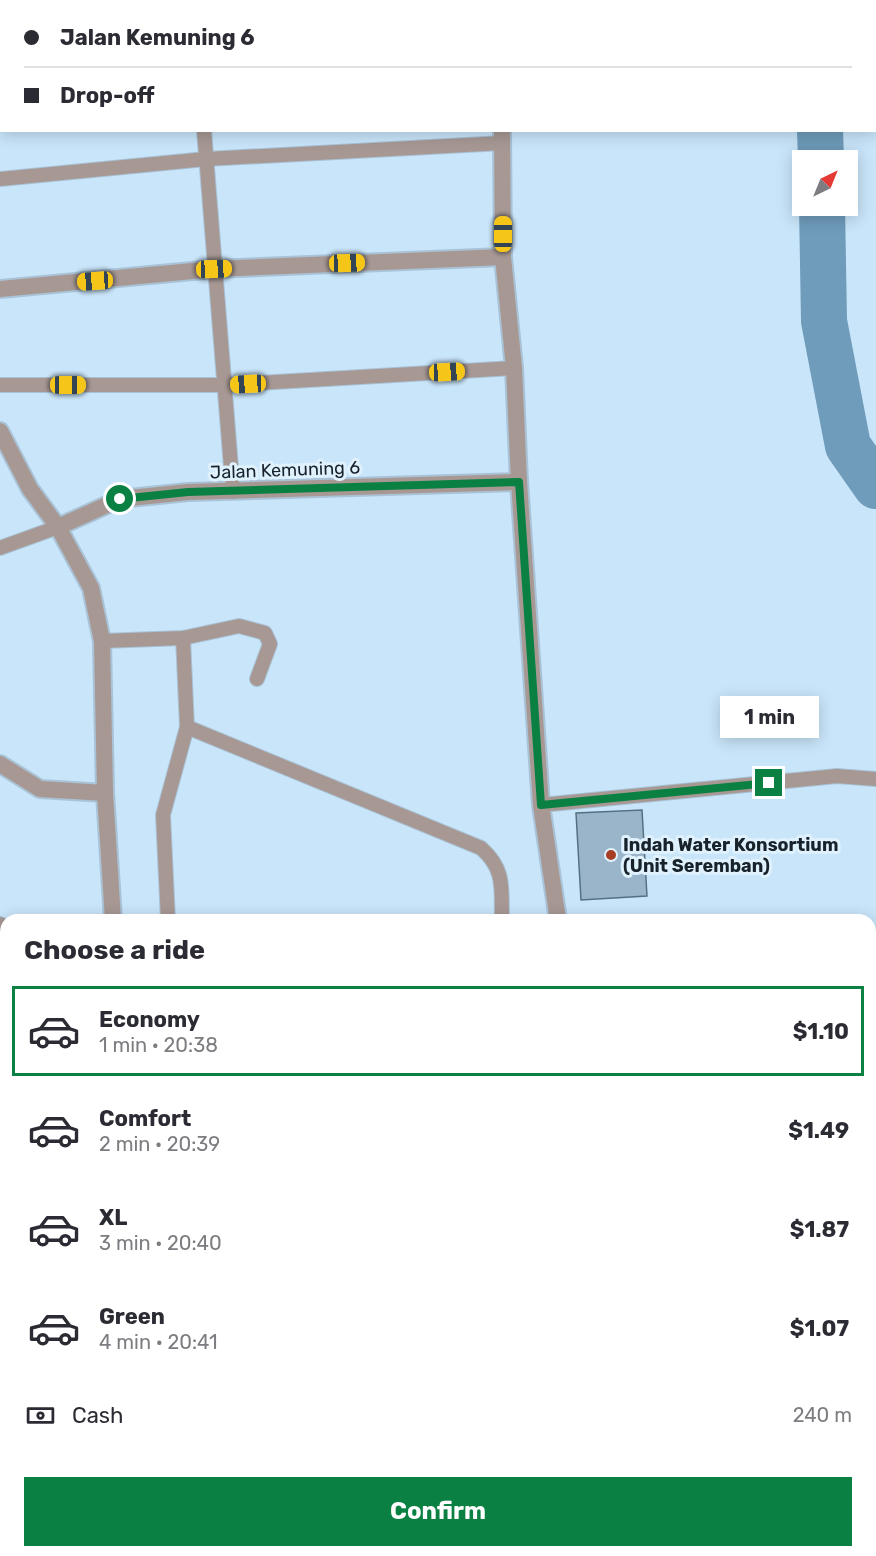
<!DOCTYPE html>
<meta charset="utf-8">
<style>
:root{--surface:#fff;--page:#f7f7f7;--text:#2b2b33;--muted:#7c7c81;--line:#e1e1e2;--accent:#0b8043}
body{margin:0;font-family:Rubik,sans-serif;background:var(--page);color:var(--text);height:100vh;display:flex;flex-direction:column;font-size:22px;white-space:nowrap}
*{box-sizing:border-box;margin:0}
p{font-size:20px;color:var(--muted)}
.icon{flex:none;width:33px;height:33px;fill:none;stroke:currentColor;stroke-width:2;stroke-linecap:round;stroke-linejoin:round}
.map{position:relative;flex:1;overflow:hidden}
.details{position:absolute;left:0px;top:914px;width:876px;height:644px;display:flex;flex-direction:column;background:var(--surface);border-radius:18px 18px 0 0;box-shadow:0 3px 15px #0003}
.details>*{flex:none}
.hud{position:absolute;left:0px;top:0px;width:876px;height:132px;box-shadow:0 3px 15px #0003;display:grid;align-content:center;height:132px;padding:0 24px;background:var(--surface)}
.needle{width:39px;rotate:43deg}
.controls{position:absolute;left:792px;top:150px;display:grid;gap:12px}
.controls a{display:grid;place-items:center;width:66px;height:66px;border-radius:0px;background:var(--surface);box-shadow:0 3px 15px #0003;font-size:30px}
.end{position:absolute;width:27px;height:27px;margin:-14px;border:8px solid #0b8043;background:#fff;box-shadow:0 0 0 3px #fff}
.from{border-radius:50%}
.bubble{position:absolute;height:42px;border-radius:0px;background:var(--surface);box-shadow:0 3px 15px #0003;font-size:20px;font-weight:700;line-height:42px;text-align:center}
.car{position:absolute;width:18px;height:36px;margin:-18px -9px;border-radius:8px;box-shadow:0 0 4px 2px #0007;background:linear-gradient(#f5c518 24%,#345 0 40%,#f5c518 0 76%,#345 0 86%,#f5c518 0)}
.hud b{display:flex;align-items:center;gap:21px;height:57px;font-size:22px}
.hud b+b{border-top:2px solid var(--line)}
.hud i{width:15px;height:15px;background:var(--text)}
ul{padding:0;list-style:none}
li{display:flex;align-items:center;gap:18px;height:90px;margin:0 12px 9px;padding:0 12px;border:3px solid transparent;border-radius:0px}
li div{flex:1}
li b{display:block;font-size:22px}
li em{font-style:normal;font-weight:700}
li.active{border-color:var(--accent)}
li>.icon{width:54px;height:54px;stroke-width:1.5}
h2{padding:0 24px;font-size:27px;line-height:72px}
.pay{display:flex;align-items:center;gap:15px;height:66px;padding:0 24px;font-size:22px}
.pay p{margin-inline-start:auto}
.action{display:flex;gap:12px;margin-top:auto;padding:12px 24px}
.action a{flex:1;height:69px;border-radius:0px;background:var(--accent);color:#fff;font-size:24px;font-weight:700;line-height:69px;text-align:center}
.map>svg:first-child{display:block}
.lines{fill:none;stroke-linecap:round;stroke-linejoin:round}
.river{stroke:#6f9cbb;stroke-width:46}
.building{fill:#9ab5ca;stroke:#567082;stroke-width:1.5}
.service-casing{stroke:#a9c2d5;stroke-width:16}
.minor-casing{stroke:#a9c2d5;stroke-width:20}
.tertiary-casing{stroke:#a9c2d5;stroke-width:20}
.service{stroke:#a79894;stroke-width:14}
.minor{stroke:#a79894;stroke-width:16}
.tertiary{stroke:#a79894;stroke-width:16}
.route{stroke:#0b8043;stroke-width:8}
.poi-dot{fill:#a73e24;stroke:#e0f1fe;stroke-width:2}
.labels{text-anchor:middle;stroke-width:6;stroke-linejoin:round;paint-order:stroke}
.street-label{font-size:18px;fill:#18222a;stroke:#e0f1fe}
.poi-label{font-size:18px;font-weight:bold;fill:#18222a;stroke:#e0f1fe;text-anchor:start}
</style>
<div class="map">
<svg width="876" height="1556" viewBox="0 0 876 1556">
<rect width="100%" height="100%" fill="#c9e5fa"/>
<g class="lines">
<g class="river">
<path d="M 805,0 L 805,2"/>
<path d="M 820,130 L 821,160"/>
<path d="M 822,206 L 824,321 L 848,446 L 876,486"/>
</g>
</g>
<path class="building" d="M 642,810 L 647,896 L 581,900 L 576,813 Z"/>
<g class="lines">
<defs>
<g id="service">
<path d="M 194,0 L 194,2"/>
<path d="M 204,130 L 233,492"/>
<path d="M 0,179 L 206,159 L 503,143"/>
<path d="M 0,385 L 226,385 L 514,368"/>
<path d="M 0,548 L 58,527"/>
<path d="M 102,641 L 183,638 L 239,626 L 265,633 L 270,644 L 257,679"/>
<path d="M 187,727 L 481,848 C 506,870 501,889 502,920"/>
<path d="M 541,805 L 837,776 L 876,779"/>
<path d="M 168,920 L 163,815 L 187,727 L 183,638"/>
<path d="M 0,924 L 6,929"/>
<path d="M 0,1410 L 6,1413"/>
<path d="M 318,1551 L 329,1556"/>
<path d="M 356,1556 L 358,1551"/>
</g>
<g id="minor">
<path d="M 457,0 L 457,2"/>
<path d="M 705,0 L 706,2"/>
<path d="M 0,59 L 2,59"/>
<path d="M 502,130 L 503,257 L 514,368 L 519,482 L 541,805 L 558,920"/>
<path d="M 0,289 L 214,269 L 503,257"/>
<path d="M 0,431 L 30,489 L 58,527 L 91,588 L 102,641 L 105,793 L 113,920"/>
<path d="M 58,527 L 120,499 L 188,492 L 519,482"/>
<path d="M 0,764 L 40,789 L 105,793"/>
<path d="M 870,944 L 876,953"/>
<path d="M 0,1112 L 6,1117"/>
<path d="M 870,1150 L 876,1151"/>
<path d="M 0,1277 L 6,1280"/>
<path d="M 0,1387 L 6,1377"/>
<path d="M 870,1457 L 876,1458"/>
<path d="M 0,1534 L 6,1536"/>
<path d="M 41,1551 L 53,1556"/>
<path d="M 642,1551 L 654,1556"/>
</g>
<g id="tertiary">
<path d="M 0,1168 L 6,1171"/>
<path d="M 0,1213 L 6,1216"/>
<path d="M 870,1547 L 876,1548"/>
<path d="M 721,1551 L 735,1556"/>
</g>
</defs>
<use href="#service" class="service-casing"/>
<use href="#minor" class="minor-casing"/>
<use href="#tertiary" class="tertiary-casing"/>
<use href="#service" class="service"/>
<use href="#minor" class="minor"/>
<use href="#tertiary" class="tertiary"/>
</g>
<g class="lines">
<path class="route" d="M 120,499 L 188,492 L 519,482 L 541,805 L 769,783"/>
</g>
<circle class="poi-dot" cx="611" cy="855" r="6"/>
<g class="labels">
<g class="street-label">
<text transform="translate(285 470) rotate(-2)" y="6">Jalan Kemuning 6</text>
</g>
<g class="poi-label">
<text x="623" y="851">Indah Water Konsortium<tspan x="623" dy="21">(Unit Seremban)</tspan></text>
</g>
</g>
</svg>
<div class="controls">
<a><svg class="needle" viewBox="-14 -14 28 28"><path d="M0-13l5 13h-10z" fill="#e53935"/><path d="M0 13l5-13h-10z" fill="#7c7c81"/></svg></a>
</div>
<i class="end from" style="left:120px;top:499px"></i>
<i class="end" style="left:769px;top:783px"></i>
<div class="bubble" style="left:720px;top:696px;width:99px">1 min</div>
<i class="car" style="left:503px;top:234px;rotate:0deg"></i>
<i class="car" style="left:347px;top:263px;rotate:88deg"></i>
<i class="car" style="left:214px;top:269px;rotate:88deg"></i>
<i class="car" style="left:95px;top:281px;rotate:266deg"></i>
<i class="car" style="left:447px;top:372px;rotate:87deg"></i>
<i class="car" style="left:248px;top:384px;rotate:267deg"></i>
<i class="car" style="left:68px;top:385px;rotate:90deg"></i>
<div class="hud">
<b><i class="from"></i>Jalan Kemuning 6</b>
<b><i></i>Drop-off</b>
</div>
<section class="details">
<h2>Choose a ride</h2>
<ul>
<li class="active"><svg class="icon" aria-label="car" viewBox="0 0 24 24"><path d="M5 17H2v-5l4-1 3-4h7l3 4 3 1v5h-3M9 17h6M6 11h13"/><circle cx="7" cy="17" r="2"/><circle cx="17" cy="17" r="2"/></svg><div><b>Economy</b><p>1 min · 20:38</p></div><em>$1.10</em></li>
<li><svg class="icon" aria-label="car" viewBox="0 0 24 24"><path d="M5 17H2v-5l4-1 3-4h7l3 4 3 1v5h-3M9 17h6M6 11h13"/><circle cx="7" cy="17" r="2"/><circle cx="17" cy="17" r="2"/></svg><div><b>Comfort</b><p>2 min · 20:39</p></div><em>$1.49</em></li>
<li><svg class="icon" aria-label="car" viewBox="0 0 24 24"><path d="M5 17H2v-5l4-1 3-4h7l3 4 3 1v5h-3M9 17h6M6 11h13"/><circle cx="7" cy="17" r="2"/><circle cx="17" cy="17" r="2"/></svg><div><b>XL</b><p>3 min · 20:40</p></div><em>$1.87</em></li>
<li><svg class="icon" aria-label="car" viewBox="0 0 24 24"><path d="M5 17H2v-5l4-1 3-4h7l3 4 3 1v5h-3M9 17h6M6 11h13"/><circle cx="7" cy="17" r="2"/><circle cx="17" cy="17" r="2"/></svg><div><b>Green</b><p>4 min · 20:41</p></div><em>$1.07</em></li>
</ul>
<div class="pay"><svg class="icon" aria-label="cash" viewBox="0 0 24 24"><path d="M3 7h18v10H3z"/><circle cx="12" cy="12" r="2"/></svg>Cash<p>240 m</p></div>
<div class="action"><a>Confirm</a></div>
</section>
</div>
